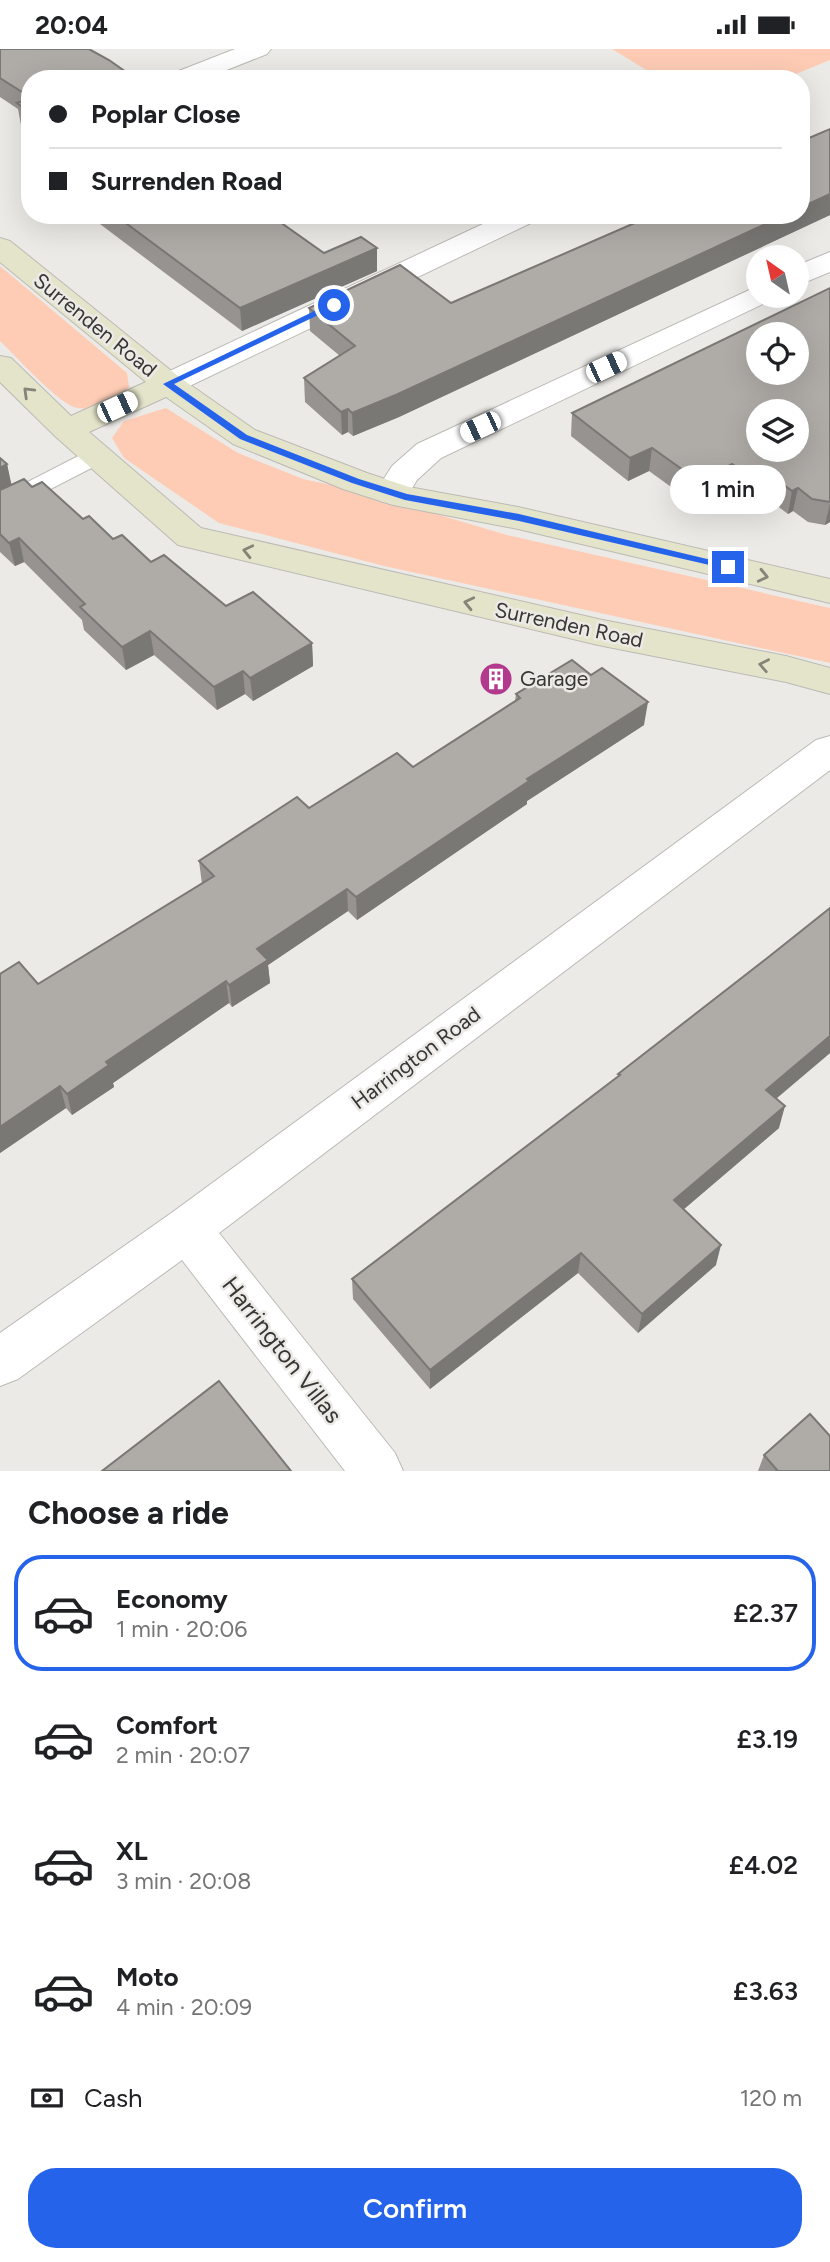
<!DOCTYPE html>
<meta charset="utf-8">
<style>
:root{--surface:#fff;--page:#f6f6f6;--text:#202124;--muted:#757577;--line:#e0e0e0;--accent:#2563eb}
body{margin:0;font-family:Figtree,sans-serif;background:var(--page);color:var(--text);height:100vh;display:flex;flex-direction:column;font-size:26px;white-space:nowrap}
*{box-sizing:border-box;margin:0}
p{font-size:23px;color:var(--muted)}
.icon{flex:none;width:38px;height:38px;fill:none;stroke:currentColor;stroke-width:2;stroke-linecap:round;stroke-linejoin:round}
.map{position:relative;height:1422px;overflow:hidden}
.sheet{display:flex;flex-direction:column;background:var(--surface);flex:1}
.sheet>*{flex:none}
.top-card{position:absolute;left:21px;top:21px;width:789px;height:154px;border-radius:28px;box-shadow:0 7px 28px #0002;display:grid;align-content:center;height:154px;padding:0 28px;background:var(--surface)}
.needle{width:46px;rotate:326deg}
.tools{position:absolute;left:746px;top:196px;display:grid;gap:14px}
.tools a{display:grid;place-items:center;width:63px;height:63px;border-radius:50%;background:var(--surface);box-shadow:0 7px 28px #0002;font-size:35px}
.end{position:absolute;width:32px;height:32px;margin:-16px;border:9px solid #2563eb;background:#fff;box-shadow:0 0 0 4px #fff}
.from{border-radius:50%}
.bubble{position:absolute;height:49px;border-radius:24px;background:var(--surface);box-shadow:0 7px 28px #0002;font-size:23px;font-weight:600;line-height:49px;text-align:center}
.car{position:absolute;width:21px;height:42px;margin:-21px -10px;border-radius:9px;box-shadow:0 0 5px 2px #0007;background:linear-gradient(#fff 24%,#345 0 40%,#fff 0 76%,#345 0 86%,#fff 0)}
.top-card b{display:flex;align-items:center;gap:24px;height:66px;font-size:26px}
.top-card b+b{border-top:2px solid var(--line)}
.top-card i{width:18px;height:18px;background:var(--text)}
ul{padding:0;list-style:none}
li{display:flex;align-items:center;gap:21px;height:116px;margin:0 14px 10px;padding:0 14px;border:4px solid transparent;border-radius:28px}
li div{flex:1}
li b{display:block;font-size:26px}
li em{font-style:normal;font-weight:600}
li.active{border-color:var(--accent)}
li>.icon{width:63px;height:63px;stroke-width:1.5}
h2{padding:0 28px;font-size:32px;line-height:84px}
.pay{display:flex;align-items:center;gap:18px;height:77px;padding:0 28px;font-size:26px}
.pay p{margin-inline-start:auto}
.button{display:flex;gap:14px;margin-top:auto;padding:14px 28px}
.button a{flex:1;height:80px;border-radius:28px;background:var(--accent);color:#fff;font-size:28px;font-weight:600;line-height:80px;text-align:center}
.status{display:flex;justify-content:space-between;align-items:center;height:49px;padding:0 35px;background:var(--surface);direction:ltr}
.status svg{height:19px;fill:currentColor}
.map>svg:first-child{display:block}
.green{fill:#feccb5}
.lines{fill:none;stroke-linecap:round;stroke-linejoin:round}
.lane-casing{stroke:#bbbab5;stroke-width:2}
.street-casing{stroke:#bbbab5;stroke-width:2}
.secondary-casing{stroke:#bbbab5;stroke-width:2}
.lane{fill:#fff;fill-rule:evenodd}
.street{fill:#fff;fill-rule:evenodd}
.secondary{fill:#e4e4cb;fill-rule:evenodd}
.wall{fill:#969390}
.shaded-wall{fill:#7a7875}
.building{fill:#afaba7;stroke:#7a7875;stroke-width:2;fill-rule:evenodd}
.oneway{stroke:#858478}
.route{fill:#2563eb}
.labels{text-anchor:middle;stroke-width:5;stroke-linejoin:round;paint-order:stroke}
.street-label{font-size:21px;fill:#373634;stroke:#eceae6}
.poi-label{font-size:21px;fill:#373634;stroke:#eceae6;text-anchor:start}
.near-street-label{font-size:24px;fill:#373634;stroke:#eceae6}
</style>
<div class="status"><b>20:04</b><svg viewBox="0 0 49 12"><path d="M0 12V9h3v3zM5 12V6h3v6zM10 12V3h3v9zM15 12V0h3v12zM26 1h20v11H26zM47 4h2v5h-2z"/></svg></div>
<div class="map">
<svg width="830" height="1422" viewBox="0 0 830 1422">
<rect width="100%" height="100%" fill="#eceae6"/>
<g class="green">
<path d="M 612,0 L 830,0 L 830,11 L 784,30 L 661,30 Z"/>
<path d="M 0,217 L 127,324 L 129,338 C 116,351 94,364 74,358 C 56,352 16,307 0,292 Z"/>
<path d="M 166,359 L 238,404 L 303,430 L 355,441 L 507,486 L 830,559 L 830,614 L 384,517 L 219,474 L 124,409 L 112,389 L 124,372 Z"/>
</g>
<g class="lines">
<defs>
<path id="lane" d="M 96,398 L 105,400 L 109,406 L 105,412 L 0,466 L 0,447 Z"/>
<g id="street">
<path d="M 235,0 L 271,0 L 267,5 L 204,30 L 167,30 L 171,25 Z"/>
<path d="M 502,166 L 539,166 L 535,172 L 179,342 L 168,345 L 157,342 L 152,335 L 157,328 Z"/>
<path d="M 830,203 L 830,223 L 796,237 L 796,217 Z"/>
<path d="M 758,237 L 758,247 L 772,247 L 769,252 L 441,409 L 417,431 L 404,452 L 392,455 L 380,452 L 375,444 L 392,417 L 417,395 Z"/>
<path d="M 830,687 L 830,721 L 219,1184 L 395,1404 L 403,1422 L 345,1422 L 182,1211 L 18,1330 L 0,1337 L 0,1284 L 170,1165 L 816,691 Z"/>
</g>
<path id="secondary" d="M 0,189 L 10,192 L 179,328 L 255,381 L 367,424 L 409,438 L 518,458 L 830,530 L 830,554 L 518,480 L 393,456 L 343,440 L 233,395 L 166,348 L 89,383 L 201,479 L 598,570 L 786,607 L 830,619 L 830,645 L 786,633 L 598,596 L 178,496 L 56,388 L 0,333 L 0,307 L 11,309 L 71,367 L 146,333 L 0,213 Z"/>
</defs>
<use href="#lane" class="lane-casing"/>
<use href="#street" class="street-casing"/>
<use href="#secondary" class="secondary-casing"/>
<use href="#lane" class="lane"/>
<use href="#street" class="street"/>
<use href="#secondary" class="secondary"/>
</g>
<g class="wall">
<path d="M 0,0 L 30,30 L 30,83 L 21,76 L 18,60 L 0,48 Z"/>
<path d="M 830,80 L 830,166 L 399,368 L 353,387 L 348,383 L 342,386 L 305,353 L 304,329 L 340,307 L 310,282 L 309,259 L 451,254 L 802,166 Z"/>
<path d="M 88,166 L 241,166 L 249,171 L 324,204 L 377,222 L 242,282 Z"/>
<path d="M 830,239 L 830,473 L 825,476 L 808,473 L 793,462 L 788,465 L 776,456 L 763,463 L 728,438 L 696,456 L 649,422 L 628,432 L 571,387 L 572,364 Z"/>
<path d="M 0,409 L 7,415 L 11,436 L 32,438 L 83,470 L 113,490 L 226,557 L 312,594 L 313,617 L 253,652 L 245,645 L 217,661 L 154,606 L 126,621 L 84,581 L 82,571 L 24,513 L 15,517 L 0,503 Z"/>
<path d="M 516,645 L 644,676 L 527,752 L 527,755 L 357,871 L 348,862 L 268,916 L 270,934 L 232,958 L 229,954 L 113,1034 L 114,1038 L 72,1066 L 66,1059 L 0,1104 L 38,935 L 202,835 L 199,812 L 309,759 L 413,718 L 515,652 Z"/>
<path d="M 830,859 L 830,1004 L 776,1050 L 779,1079 L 684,1160 L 716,1216 L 638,1284 L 578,1224 L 430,1340 L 353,1250 L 352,1230 L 618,1028 L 618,1025 L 766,910 Z"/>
<path d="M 764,1406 L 830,1422 L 758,1422 Z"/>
</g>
<g class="shaded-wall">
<path d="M 830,145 L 830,166 L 399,368 L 353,387 L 352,364 L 785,166 L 802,166 L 802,158 Z"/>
<path d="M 377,199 L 377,222 L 242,282 L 240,259 Z"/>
<path d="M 348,360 L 348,383 L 342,386 L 341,363 Z"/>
<path d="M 652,399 L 649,422 L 628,432 L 630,409 Z"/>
<path d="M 7,415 L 12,438 L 0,445 L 0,419 Z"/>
<path d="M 732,415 L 728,438 L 696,456 L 700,433 Z"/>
<path d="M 780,433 L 776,456 L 763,463 L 767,440 Z"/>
<path d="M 798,439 L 793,462 L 788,465 L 792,442 Z"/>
<path d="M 830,454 L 830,473 L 825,476 Z"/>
<path d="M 19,489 L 24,513 L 15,517 L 9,494 Z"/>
<path d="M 150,582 L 154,606 L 126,621 L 122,598 Z"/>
<path d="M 312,594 L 313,617 L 253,652 L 250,629 Z"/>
<path d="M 243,622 L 245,645 L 217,661 L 214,638 Z"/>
<path d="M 648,653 L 644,676 L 527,752 L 527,755 L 357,871 L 356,848 L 527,730 Z"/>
<path d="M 347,840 L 348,862 L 268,916 L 270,934 L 232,958 L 229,936 L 257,900 Z"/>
<path d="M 226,932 L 229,954 L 113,1034 L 114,1038 L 72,1066 L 67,1045 L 106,1013 Z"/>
<path d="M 830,987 L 830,1004 L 760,1063 L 766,1041 Z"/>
<path d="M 60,1037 L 66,1059 L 0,1104 L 0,1078 Z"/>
<path d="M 785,1057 L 779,1079 L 670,1172 L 674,1151 Z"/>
<path d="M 721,1196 L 716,1216 L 638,1284 L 642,1265 Z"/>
<path d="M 581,1204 L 578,1224 L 430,1340 L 430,1321 Z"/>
</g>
<g class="building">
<path d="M 0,0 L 89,0 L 109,11 L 136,30 L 30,30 L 30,48 L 0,29 Z"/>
<path d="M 30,50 L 30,64 L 17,54 Z"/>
<path d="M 830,80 L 830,145 L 802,158 L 802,92 Z"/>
<path d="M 115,166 L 241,166 L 249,171 L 260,166 L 270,166 L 324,204 L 361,188 L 377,199 L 240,259 Z"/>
<path d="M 653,166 L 785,166 L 398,345 L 352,364 L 348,360 L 341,363 L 304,329 L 355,297 L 309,259 L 400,216 L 451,254 Z"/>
<path d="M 830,239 L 830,453 L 812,450 L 798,439 L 792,442 L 780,433 L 767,440 L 732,415 L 700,433 L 652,399 L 630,409 L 572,364 ZM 758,285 L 796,285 L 796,324 L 758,324 ZM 758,362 L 796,362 L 796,401 L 758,401 Z"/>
<path d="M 0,409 L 7,415 L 0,419 Z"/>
<path d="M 24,430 L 32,438 L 42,433 L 83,470 L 89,467 L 113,490 L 122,486 L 151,513 L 164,506 L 226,557 L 253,543 L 312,594 L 250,629 L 243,622 L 214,638 L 150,582 L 122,598 L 80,558 L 85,555 L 19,489 L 9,494 L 0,485 L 0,441 Z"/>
<path d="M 572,611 L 591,626 L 602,619 L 648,653 L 527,730 L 529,732 L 356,848 L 347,840 L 257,900 L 268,911 L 229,936 L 226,932 L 106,1013 L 109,1016 L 67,1045 L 60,1037 L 0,1078 L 0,925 L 19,913 L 38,935 L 214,827 L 199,812 L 297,748 L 309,759 L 397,704 L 413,718 L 520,649 L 516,645 Z"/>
<path d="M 830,859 L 830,987 L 766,1041 L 785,1057 L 674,1151 L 721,1196 L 642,1265 L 581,1204 L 430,1321 L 352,1230 L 620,1026 L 618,1025 L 766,910 Z"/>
<path d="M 219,1332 L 291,1422 L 102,1422 Z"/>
<path d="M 810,1365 L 830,1387 L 830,1422 L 776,1422 L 777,1421 L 764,1406 Z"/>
</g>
<defs><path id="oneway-chevron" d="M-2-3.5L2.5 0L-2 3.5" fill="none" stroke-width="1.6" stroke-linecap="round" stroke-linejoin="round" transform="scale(1.75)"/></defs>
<g class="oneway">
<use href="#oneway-chevron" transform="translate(28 343) rotate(-136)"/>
<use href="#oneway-chevron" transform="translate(248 502) rotate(-167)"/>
<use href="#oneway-chevron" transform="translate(763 527) rotate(13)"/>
<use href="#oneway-chevron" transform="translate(469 554) rotate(-167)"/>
<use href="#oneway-chevron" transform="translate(764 616) rotate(-169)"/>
</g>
<path class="route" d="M 331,254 L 339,256 L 174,335 L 247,386 L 359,430 L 407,445 L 519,465 L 728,515 L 733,518 L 731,521 L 519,472 L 405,451 L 352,434 L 240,390 L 163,335 Z"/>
<defs>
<symbol id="building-disc" viewBox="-11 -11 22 22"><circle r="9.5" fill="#b3398c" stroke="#eceae6"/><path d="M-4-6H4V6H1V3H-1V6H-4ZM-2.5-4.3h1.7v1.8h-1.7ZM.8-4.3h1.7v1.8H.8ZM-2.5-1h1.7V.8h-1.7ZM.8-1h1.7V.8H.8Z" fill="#fff"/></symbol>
</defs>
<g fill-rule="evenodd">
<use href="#building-disc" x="477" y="611" width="38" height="38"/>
</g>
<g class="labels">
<g class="street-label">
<text transform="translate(95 276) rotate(39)" y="7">Surrenden Road</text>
<text transform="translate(569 576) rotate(12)" y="7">Surrenden Road</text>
<text transform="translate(416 1009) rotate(-37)" y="7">Harrington Road</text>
</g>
<g class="poi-label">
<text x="520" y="637">Garage</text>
</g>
<g class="near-street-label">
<text transform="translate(282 1301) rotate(52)" y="8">Harrington Villas</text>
</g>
</g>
</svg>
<div class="tools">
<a><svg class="needle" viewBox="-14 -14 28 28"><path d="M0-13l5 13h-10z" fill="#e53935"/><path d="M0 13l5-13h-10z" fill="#757577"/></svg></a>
<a><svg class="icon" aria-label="locate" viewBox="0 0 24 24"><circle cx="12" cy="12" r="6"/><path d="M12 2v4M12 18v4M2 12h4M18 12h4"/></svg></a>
<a><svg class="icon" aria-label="layers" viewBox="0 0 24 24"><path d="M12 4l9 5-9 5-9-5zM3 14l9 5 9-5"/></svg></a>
</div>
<i class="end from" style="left:334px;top:256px"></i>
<i class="end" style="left:728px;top:518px"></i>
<div class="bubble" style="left:670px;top:416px;width:116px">1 min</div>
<i class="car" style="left:606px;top:318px;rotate:65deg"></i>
<i class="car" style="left:117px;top:358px;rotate:65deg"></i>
<i class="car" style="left:480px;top:378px;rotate:245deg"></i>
<div class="top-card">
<b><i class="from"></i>Poplar Close</b>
<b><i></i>Surrenden Road</b>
</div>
</div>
<section class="sheet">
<h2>Choose a ride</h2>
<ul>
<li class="active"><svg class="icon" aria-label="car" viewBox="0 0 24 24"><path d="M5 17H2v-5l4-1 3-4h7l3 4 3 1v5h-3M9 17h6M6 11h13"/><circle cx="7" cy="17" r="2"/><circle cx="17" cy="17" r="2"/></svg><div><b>Economy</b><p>1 min · 20:06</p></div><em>£2.37</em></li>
<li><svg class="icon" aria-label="car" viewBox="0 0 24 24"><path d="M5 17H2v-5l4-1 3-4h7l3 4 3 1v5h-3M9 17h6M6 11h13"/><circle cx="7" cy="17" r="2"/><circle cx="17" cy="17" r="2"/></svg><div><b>Comfort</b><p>2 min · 20:07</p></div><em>£3.19</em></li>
<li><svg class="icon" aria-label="car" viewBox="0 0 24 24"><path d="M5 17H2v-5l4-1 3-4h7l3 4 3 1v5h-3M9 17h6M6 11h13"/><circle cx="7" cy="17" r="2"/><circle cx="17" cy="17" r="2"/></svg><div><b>XL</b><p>3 min · 20:08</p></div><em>£4.02</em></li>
<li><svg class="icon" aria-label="car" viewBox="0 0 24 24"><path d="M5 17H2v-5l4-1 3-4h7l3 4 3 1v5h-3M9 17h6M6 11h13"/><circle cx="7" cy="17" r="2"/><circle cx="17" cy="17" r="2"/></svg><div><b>Moto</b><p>4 min · 20:09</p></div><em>£3.63</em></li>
</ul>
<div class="pay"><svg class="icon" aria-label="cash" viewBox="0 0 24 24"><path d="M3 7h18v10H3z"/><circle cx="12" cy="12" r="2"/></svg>Cash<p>120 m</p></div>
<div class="button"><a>Confirm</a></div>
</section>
